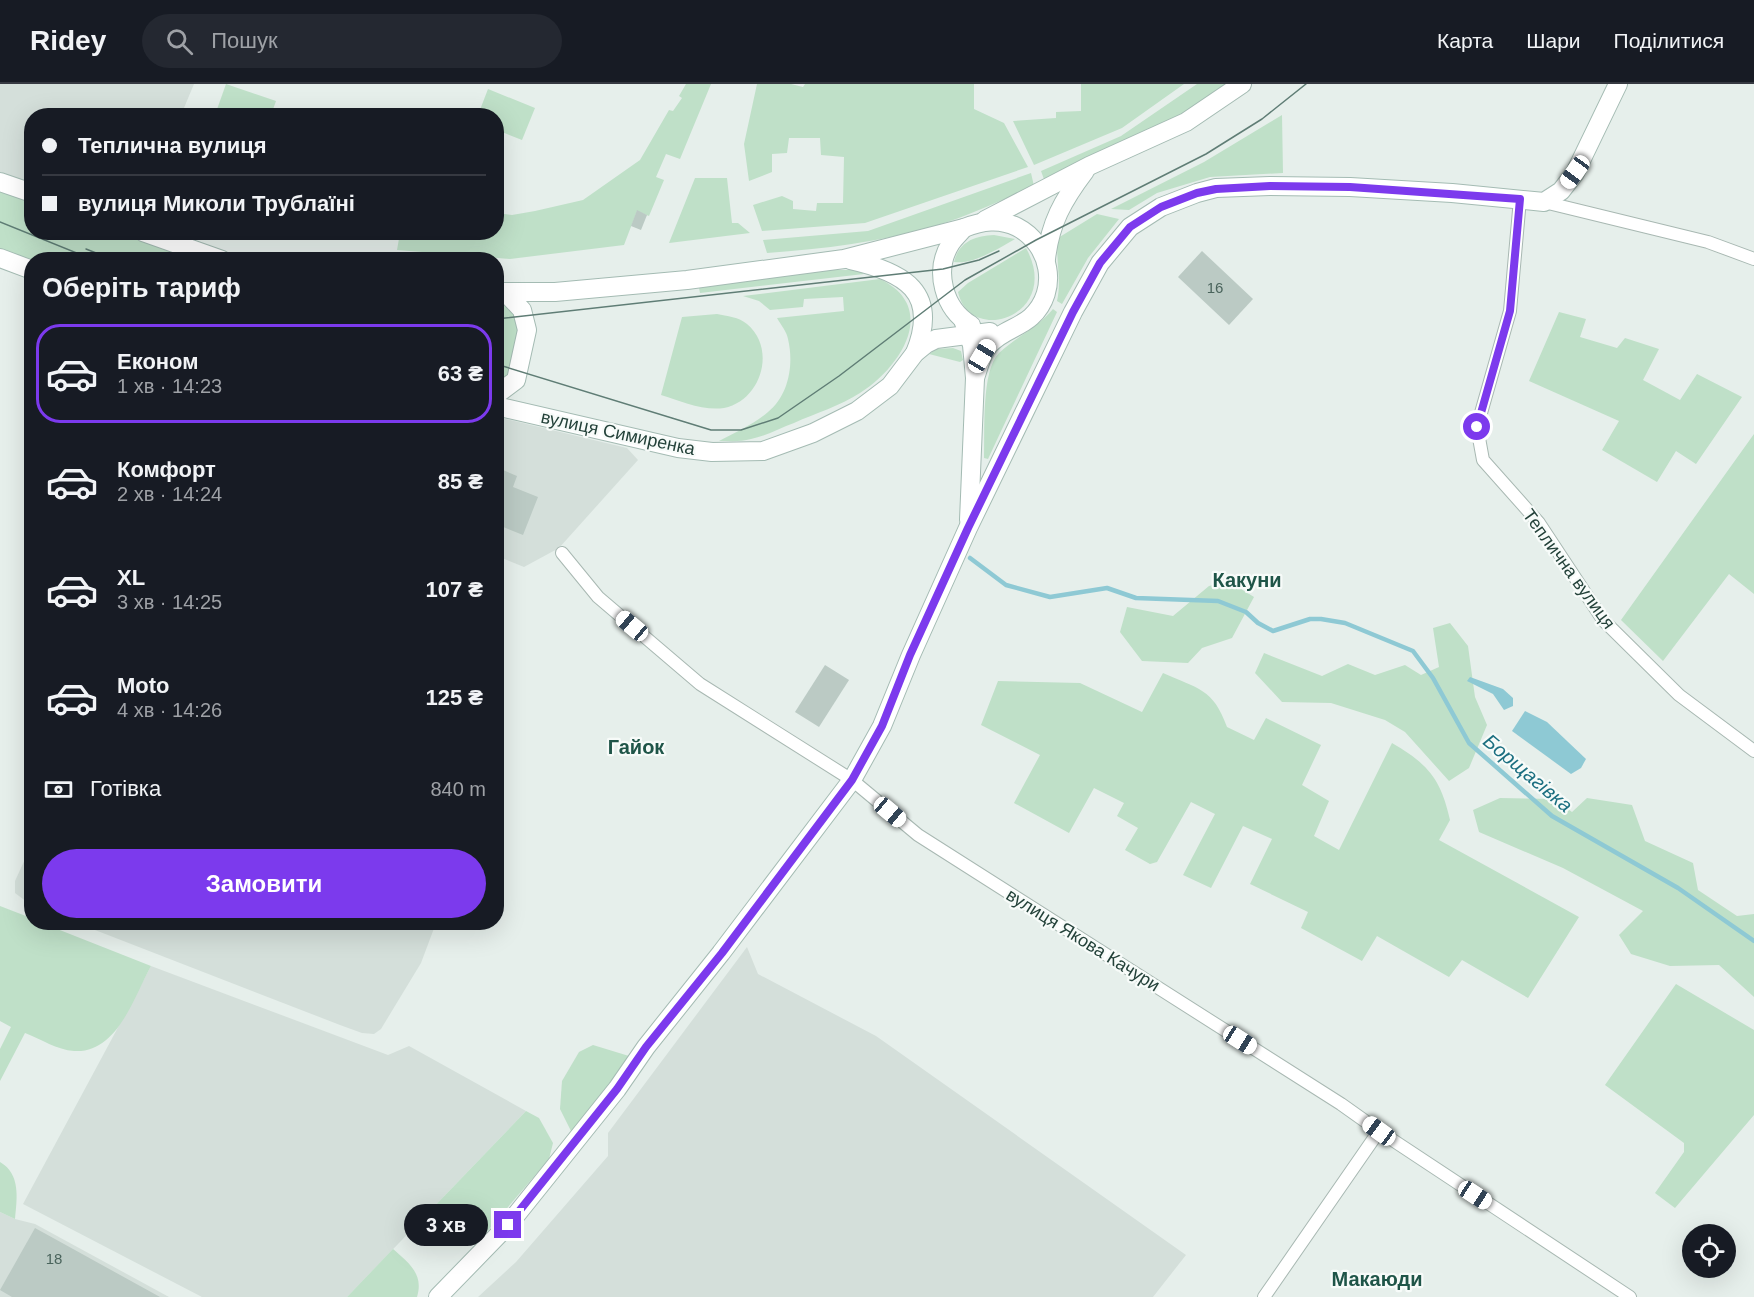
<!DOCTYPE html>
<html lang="uk">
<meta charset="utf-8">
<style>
:root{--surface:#171b24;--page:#242831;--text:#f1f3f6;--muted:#9ea1a6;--line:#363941;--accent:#7c3aed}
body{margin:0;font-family:Helvetica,sans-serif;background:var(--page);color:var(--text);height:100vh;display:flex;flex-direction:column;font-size:22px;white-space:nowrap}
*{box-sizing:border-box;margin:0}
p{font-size:20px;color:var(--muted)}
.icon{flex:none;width:33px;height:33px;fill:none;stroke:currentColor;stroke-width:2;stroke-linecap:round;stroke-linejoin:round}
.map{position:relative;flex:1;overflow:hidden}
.details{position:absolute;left:24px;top:168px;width:480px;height:678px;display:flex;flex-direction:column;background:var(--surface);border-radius:24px;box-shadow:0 6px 24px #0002}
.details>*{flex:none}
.guide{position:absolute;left:24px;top:24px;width:480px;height:132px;border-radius:24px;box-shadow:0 6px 24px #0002;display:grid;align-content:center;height:132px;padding:0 18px;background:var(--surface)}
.fabs{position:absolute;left:1682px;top:1140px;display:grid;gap:12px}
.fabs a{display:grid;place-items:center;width:54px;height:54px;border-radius:50%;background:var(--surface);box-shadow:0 6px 24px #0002;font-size:30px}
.end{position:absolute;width:27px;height:27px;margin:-14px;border:8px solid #7c3aed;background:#fff;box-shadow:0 0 0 3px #fff}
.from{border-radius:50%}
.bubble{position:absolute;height:42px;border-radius:21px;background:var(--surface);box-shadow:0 6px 24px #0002;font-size:20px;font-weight:600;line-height:42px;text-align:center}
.car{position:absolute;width:18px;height:36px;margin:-18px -9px;border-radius:8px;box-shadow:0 0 4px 2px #0007;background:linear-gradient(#fff 24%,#345 0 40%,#fff 0 76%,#345 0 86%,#fff 0)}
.guide b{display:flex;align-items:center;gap:21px;height:57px;font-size:22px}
.guide b+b{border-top:2px solid var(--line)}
.guide i{width:15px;height:15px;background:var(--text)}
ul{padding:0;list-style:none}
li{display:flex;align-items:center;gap:18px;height:99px;margin:0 12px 9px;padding:0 6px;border:3px solid transparent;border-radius:24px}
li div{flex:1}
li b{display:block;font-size:22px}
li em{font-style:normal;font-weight:600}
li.active{border-color:var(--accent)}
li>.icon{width:54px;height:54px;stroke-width:1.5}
h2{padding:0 18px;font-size:27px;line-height:72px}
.pay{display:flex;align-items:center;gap:15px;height:66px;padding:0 18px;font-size:22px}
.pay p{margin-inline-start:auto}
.action{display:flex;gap:12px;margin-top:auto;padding:12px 18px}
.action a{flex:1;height:69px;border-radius:36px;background:var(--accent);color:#fff;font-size:24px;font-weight:600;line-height:69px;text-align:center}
header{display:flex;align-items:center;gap:36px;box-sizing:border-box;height:84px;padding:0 30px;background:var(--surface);border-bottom:2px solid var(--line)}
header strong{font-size:28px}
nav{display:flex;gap:33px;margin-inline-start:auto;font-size:21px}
.search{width:420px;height:54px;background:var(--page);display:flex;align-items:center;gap:15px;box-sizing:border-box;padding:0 21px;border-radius:33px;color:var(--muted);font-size:22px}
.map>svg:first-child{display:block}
.built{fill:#d4dfda}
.green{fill:#bfe0c8}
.water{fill:#8ec9d4}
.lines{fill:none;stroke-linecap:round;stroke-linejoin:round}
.stream{stroke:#8ec9d4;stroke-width:4.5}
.building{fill:#bbcac4}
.street-casing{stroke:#a8b8b2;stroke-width:14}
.secondary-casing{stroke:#a4bbb3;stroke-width:20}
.street{stroke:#fff;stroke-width:12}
.secondary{stroke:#fff;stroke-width:18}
.tram{stroke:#5f7d75;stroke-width:1.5}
.route{stroke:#7c3aed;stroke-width:8}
.labels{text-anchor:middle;stroke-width:4.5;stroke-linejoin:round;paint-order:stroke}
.number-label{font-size:15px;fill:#4a645c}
.street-label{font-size:18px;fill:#24423a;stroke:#f7fbf9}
.neighbourhood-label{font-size:20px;font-weight:bold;fill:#1f5548;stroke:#f7fbf9}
.water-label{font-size:20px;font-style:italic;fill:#1c6f80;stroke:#f7fbf9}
</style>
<header>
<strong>Ridey</strong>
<div class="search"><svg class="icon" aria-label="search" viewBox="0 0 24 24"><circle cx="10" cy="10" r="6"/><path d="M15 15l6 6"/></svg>Пошук</div>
<nav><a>Карта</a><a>Шари</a><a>Поділитися</a></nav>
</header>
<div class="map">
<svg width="1754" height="1213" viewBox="0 0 1754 1213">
<rect width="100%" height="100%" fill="#e6efeb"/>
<g class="built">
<path d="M 0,0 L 194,0 L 181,31 L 32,32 L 31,101 L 0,88 Z"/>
<path d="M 497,333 L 627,364 L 638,376 L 559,464 L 524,483 L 497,472 Z"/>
<path d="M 31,762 L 32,821 L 31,821 L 15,809 L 15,797 Z"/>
<path d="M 77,839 L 436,838 L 436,839 L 421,879 L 381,945 L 374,950 L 362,949 L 340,941 Z"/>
<path d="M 747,863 L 758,890 L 876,952 L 1186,1171 L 1153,1213 L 478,1213 L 516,1178 L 608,1072 L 608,1049 Z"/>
<path d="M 151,882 L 388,971 L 409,962 L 526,1027 L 347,1213 L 202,1213 L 23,1120 Z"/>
<path d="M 0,1128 L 15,1135 L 35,1140 L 169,1213 L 0,1213 Z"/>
</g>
<g class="green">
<path d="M 226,0 L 276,17 L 271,31 L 215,31 Z"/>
<path d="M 686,0 L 711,0 L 680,75 L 666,70 L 656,93 L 664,96 L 649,132 L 637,127 L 624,161 L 510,175 L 397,166 L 400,149 L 496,148 L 497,129 L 512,131 L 535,127 L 583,116 L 640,76 L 669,26 L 673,27 L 682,14 L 679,12 Z"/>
<path d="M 757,0 L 791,0 L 803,3 L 805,0 L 974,0 L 974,25 L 1004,39 L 1028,83 L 865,139 L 762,147 L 753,121 L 782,112 L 793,117 L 793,125 L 816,127 L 817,119 L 843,119 L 844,73 L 821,71 L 820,54 L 789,54 L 787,69 L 772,70 L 772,88 L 749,97 L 744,60 Z"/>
<path d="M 1081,0 L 1184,0 L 1122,44 L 1034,81 L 1013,37 L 1056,34 L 1056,28 L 1081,27 Z"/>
<path d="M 1197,0 L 1233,0 L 1189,28 L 1045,98 L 1041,87 L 1121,52 Z"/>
<path d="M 488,5 L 535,24 L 522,56 L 497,46 L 496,32 L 478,31 Z"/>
<path d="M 1282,31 L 1283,89 L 1210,93 L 1157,109 L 1129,126 L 1111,125 L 1204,78 Z"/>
<path d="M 1031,89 L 1034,102 C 1002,116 969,132 935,142 C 880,158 824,165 767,169 L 763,156 L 868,147 Z"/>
<path d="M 695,94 L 727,94 L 732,139 L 738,139 L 750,149 L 669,159 Z"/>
<path d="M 0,107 L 31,119 L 32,148 L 115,149 L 201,175 L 32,176 L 31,179 L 0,167 Z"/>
<path d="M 1097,130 L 1119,135 L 1088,174 L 1062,220 L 1057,217 C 1062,196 1055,175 1058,154 Z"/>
<path d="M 994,151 L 1015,155 C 999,164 973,181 954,178 C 959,158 974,152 994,151 Z"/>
<path d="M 1026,164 C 1063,231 970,263 958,208 L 968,199 Z"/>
<path d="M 826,186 L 857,186 L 864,190 L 700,209 L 699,204 Z"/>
<path d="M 880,195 C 940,224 900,284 860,309 C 840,322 816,329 794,339 C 780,344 766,352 751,355 C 741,358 730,357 719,357 C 736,348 754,340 768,328 C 789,311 794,280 788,255 C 787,248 781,241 777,234 L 844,227 L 843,213 L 804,215 L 803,223 L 770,226 L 759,217 L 743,212 Z"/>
<path d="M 496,217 C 535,231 518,282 496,305 Z"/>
<path d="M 1053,225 L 1057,228 L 988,375 L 984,374 C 985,350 981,286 999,269 C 1016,253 1037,244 1053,225 Z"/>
<path d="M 1559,228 L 1586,235 L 1580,253 L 1617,264 L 1625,254 L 1659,265 L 1643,296 L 1680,316 L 1697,290 L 1742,313 L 1696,380 L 1676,367 L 1657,398 L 1602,366 L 1619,337 L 1529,297 Z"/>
<path d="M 717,230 C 727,232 739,233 747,240 C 777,265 761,317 724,324 C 703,327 680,317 661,311 L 682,233 Z"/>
<path d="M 953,264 L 961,267 L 963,276 L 960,278 L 929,270 L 937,265 Z"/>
<path d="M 1754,350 L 1754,510 L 1729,490 L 1663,577 L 1621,536 Z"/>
<path d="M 1228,497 L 1254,513 L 1232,554 L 1202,564 L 1188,579 L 1142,577 L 1120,548 L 1127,523 L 1173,532 L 1209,502 Z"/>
<path d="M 1450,539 L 1468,562 L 1475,613 L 1487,641 L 1469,684 L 1449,697 L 1405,648 L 1385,636 L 1331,619 L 1282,618 L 1255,589 L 1264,569 L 1322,592 L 1348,580 L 1375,591 L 1405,581 L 1421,591 L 1439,583 L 1433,544 Z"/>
<path d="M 1163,589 C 1198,605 1213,604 1227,643 L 1254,656 L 1266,634 L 1321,661 L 1302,701 L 1329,717 L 1314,752 L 1339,766 L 1392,659 C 1428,680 1441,695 1450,736 L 1439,756 L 1579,833 L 1528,914 L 1462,876 L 1449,893 L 1377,852 L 1362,877 L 1301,844 L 1308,828 L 1250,800 L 1272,755 L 1243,742 L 1211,804 L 1183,791 L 1215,730 L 1191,718 L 1157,778 L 1150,780 L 1125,766 L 1138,744 L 1117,732 L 1124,719 L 1094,704 L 1069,749 L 1014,719 L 1040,671 L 981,641 L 998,597 L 1080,599 L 1142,628 Z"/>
<path d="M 1500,714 L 1554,715 L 1572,728 L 1587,714 L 1632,721 L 1645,757 L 1693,779 L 1698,806 L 1737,832 L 1754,830 L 1754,913 L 1719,881 L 1670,882 L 1631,870 L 1619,851 L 1643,827 L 1563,784 L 1479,748 L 1473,726 Z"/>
<path d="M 0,822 L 31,834 L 32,838 L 42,839 L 151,882 C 134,913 117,970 74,967 C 57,966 41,955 25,949 L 0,997 L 0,965 L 11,943 L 0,937 Z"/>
<path d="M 1676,900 L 1754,946 L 1754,1031 L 1675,1124 L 1655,1109 L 1684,1068 L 1684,1059 L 1605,1001 Z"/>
<path d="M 593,961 L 629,972 L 573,1051 L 560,1025 L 562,997 L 579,968 Z"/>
<path d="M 526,1027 L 539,1034 L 553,1059 L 549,1075 L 485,1150 L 472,1154 L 456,1156 L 426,1131 Z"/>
<path d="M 0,1078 C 21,1090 17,1115 15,1135 L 0,1128 Z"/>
<path d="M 393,1165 C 409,1179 424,1190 417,1213 L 347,1213 Z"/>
</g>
<g class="water">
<path d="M 1470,593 L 1503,605 L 1513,614 L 1513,622 L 1504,626 L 1493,610 L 1467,597 Z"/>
<path d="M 1525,627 L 1547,638 L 1586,675 L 1581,684 L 1571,690 L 1512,647 Z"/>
</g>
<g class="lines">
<path class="stream" d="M 970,474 L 1006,501 L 1050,513 L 1107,504 L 1136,514 L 1218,517 L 1246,528 L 1258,539 L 1273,547 L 1310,535 L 1321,535 L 1345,539 L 1413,567 L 1433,594 L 1469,659 L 1552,732 L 1678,804 L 1754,857"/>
</g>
<g class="building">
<path d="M 637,126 L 647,131 L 641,146 L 631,142 Z"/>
<path d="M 1202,167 L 1253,215 L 1229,241 L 1178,193 Z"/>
<path d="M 496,383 L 517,392 L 513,403 L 538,413 L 523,451 L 496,440 Z"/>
<path d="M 825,581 L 849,596 L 819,643 L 795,628 Z"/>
<path d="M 35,1144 L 160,1213 L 12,1213 L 0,1206 Z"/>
</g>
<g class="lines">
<defs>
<g id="street">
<path d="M 1520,115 L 1510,227 L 1477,343 L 1483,376 L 1539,439 L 1603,536 L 1679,611 L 1754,667"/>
<path d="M 1544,118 L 1708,158 L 1754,175"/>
<path d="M 562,469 L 598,513 L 700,600 L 852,696 L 918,751 L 1341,1020 L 1379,1047 L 1630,1213"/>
<path d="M 1264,1213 L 1379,1047"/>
</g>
<g id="secondary">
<path d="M 0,98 L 32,109"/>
<path d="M 985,136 L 1089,82 L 1186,38 L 1242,0"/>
<path d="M 964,144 C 960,149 955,153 951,159 C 933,187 944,225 971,241"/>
<path d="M 143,148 L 222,176"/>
<path d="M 0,174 L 32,186"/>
<path d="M 1046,175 C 1050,139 1063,116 1085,87"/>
<path d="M 850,176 C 904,188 940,208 915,269"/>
<path d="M 496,208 L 555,208 L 687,196 L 844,175 L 964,144 C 982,137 999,134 1017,143 C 1050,160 1060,206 1031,233 C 1019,244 1001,247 989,261 C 981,270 979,283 975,294"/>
<path d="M 963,236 L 972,261 L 975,294 L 969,436"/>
<path d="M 496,311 L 516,296 L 527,246 L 522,226 L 505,208"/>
<path d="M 496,322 L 678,364 L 712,368 L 763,367 L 813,349 L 857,327 L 890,302 L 915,269 L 926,260 L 936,255 L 990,248"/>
<path d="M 438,1213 L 508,1141 L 617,1005 L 646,963 L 721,869 L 852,696 L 882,642 L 911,571 L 968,444 L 1073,228 L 1100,179 L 1130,143 L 1161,123 L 1197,109 L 1216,104 L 1270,102 L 1350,103 L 1452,109 L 1544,118 L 1561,107 L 1575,89 L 1618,0"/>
</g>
</defs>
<use href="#street" class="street-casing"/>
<use href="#secondary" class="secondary-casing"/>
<use href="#street" class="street"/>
<use href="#secondary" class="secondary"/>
<g class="tram">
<path d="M 0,138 L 94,176"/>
<path d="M 86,165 L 114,176"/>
<path d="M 496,235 L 943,185 L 979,176 L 999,167"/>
<path d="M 496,280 L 711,346 L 741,346 L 778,334 L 839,292 L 965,196 L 1036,156 L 1206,70 L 1262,35 L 1306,0"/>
</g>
</g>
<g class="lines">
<path class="route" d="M 508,1141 L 617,1005 L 646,963 L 722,869 L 852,696 L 882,642 L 910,571 L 968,444 L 1073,228 L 1100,179 L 1130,143 L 1161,123 L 1197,109 L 1216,105 L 1270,102 L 1350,103 L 1520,115 L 1510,227 L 1477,343"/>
</g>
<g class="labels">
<g class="number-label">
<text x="1215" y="209">16</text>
<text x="54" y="1180">18</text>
</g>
<g class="street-label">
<text transform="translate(618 349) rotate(12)" y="6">вулиця Симиренка</text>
<text transform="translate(1569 485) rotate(54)" y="6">Теплична вулиця</text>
<text transform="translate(1083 856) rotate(32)" y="6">вулиця Якова Качури</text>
</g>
<g class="neighbourhood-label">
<text x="1247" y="503">Какуни</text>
<text x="636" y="670">Гайок</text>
<text x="1377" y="1202">Макаюди</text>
</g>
<g class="water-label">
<text transform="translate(1528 689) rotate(40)" y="7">Борщагівка</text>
</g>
</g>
</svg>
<div class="fabs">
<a><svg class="icon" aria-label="locate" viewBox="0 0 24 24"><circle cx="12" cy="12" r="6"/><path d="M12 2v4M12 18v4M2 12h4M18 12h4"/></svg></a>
</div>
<i class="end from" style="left:1477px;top:343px"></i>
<i class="end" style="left:508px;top:1141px"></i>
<div class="bubble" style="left:404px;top:1120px;width:84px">3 хв</div>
<i class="car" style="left:1575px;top:88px;rotate:216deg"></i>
<i class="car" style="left:982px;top:272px;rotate:31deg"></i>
<i class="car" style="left:632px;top:542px;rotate:310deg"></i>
<i class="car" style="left:890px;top:728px;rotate:130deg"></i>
<i class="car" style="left:1240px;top:956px;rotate:122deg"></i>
<i class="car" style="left:1379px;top:1047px;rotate:306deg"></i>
<i class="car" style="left:1475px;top:1111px;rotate:123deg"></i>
<div class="guide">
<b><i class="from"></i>Теплична вулиця</b>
<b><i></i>вулиця Миколи Трублаїні</b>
</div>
<section class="details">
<h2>Оберіть тариф</h2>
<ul>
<li class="active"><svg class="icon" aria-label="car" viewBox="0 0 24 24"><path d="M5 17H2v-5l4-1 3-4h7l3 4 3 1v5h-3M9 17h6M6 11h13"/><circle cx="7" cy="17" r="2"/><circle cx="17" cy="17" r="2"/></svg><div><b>Економ</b><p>1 хв · 14:23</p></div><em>63 ₴</em></li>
<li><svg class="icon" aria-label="car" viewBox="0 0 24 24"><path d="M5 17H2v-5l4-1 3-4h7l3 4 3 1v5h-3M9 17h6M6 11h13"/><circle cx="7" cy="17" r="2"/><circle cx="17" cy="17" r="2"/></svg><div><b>Комфорт</b><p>2 хв · 14:24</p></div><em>85 ₴</em></li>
<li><svg class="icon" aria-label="car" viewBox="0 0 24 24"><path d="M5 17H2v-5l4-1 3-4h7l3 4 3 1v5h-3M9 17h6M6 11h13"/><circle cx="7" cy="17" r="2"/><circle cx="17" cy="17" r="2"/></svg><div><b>XL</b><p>3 хв · 14:25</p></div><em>107 ₴</em></li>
<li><svg class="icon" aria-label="car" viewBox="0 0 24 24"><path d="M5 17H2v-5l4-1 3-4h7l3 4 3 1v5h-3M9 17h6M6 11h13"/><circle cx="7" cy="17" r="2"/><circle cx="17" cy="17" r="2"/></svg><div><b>Moto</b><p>4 хв · 14:26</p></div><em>125 ₴</em></li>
</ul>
<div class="pay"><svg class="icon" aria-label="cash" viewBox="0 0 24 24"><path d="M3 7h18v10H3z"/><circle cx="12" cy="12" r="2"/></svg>Готівка<p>840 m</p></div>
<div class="action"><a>Замовити</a></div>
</section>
</div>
